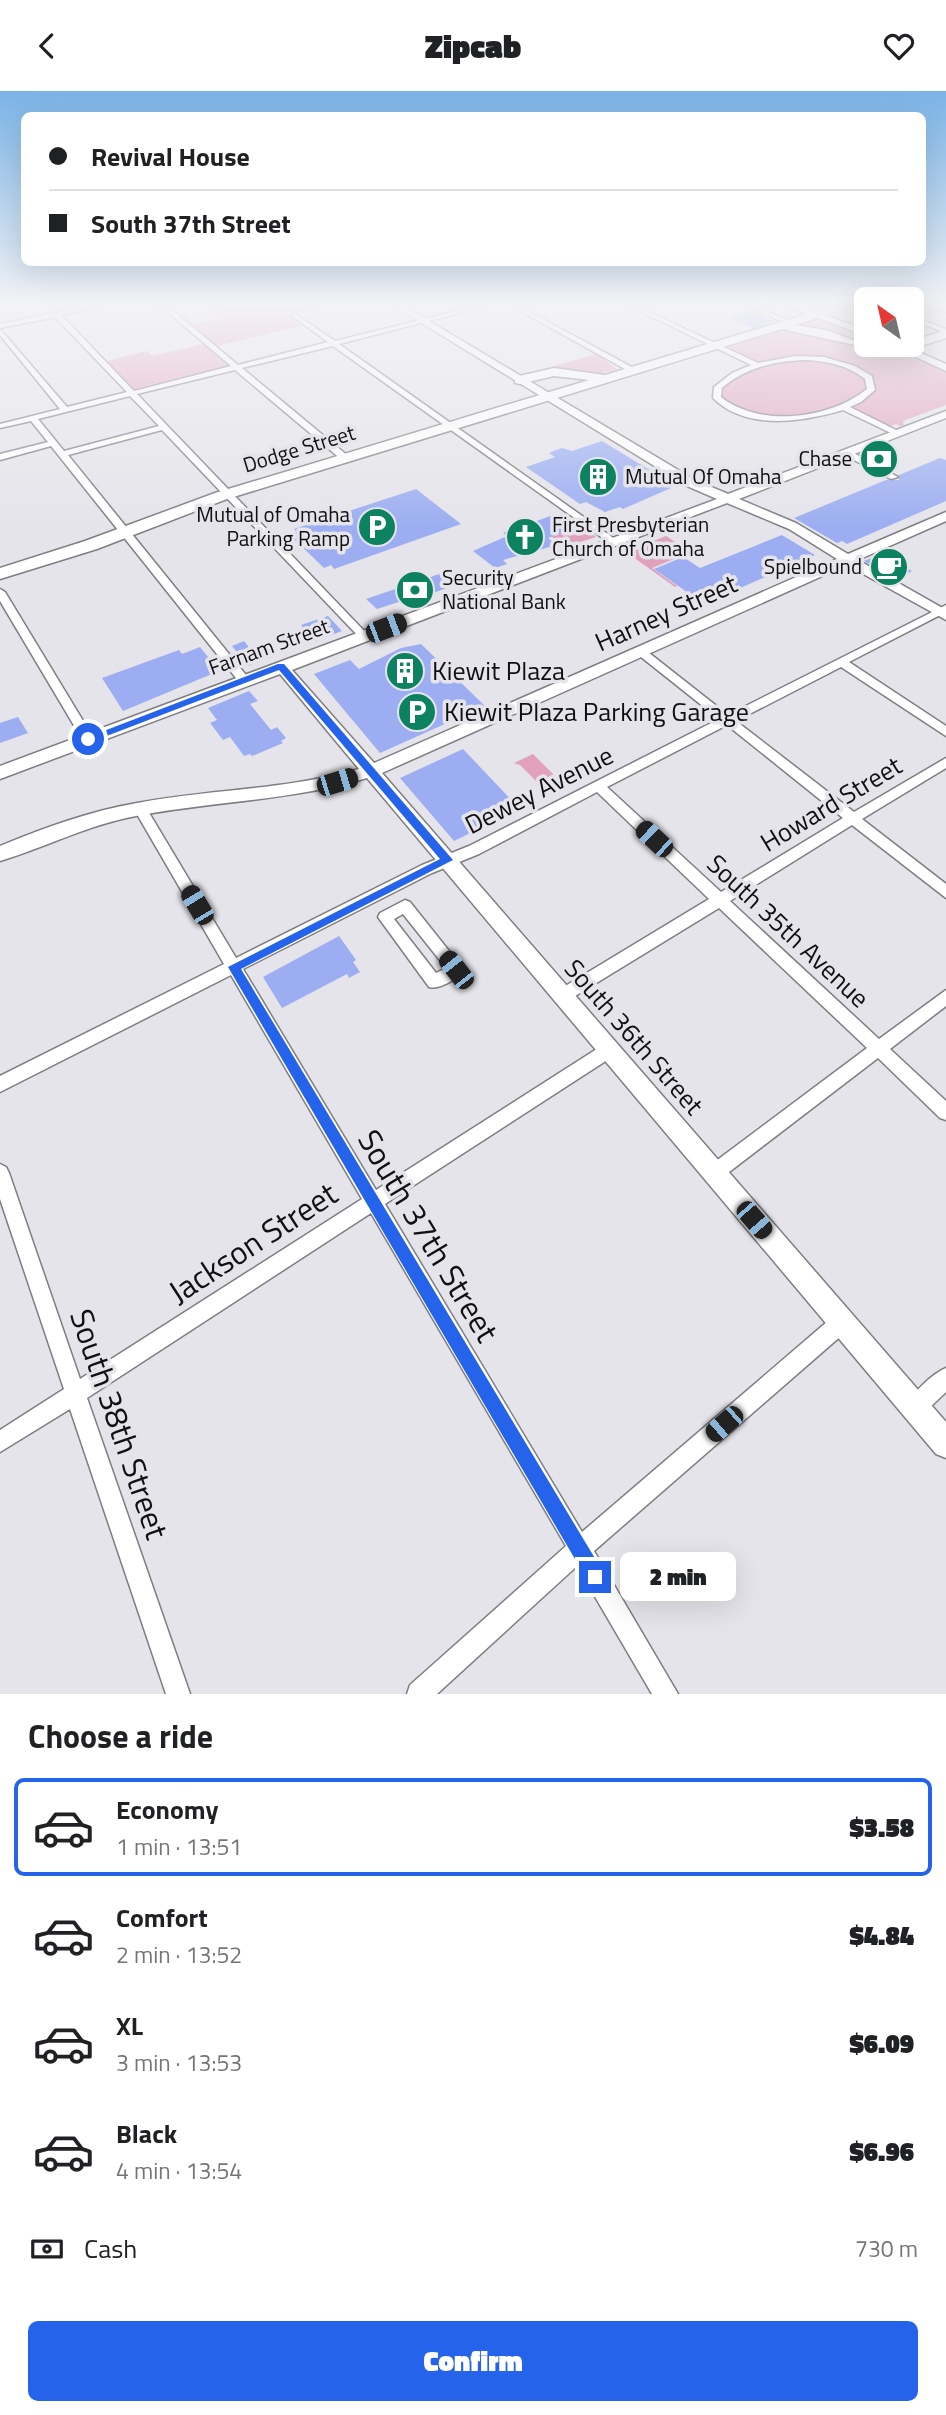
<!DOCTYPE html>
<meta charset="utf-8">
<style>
:root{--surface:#fff;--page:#f2f2f2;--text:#202124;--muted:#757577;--line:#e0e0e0;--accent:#2563eb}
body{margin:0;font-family:"Titillium Web",sans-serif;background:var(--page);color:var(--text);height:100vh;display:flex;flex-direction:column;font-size:26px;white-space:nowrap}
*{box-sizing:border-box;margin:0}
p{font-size:23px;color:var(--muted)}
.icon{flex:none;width:38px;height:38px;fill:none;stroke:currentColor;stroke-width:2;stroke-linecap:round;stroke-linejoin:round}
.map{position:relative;height:1603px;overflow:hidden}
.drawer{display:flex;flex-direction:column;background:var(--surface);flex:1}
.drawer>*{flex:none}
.banner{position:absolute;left:21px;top:21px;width:905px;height:154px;border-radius:10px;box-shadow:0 7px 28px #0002;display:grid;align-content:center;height:154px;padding:0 28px;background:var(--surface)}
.needle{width:46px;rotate:326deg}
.tools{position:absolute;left:854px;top:196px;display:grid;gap:14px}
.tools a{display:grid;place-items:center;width:70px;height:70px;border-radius:10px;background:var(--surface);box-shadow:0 7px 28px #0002;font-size:35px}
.end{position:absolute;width:32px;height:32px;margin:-16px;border:9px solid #2563eb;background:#fff;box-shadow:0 0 0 4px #fff}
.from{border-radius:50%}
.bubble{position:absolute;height:49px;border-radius:10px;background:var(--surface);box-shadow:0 7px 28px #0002;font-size:23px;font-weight:800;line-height:49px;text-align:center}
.car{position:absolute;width:21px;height:42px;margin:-21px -10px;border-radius:9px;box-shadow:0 0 5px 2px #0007;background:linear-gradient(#222 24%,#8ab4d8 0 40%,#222 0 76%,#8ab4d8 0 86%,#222 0)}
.banner b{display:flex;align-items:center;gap:24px;height:66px;font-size:26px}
.banner b+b{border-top:2px solid var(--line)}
.banner i{width:18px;height:18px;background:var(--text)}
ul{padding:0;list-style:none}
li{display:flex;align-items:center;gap:21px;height:98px;margin:0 14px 10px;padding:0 14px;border:4px solid transparent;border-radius:10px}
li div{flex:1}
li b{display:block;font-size:26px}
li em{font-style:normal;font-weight:800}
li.selected{border-color:var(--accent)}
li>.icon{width:63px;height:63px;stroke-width:1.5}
h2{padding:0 28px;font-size:32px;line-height:84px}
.pay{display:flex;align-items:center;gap:18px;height:77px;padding:0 28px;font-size:26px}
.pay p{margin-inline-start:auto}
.cta{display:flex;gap:14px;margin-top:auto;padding:14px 28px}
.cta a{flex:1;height:80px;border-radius:10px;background:var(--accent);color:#fff;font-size:28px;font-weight:800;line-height:80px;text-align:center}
header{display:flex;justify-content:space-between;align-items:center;height:91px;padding:0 28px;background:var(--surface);font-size:32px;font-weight:800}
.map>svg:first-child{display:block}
.green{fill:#e1a1bd}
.building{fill:#9caef1}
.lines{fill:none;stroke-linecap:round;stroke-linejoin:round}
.street-casing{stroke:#7f7d83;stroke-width:3}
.secondary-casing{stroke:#7f7d83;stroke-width:3}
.highway-casing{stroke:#7f7d83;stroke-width:3}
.street{fill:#fff;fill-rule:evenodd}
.secondary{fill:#fff;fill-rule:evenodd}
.highway{fill:#fff;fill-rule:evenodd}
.route{fill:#2563eb}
.labels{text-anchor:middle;stroke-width:7;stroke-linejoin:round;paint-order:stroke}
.far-street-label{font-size:21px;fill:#100f11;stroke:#e5e4ea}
.far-poi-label{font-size:21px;fill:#100f11;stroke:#e5e4ea;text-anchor:end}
.street-label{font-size:26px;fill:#100f11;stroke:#e5e4ea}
.poi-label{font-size:26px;fill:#100f11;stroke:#e5e4ea;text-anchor:start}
.near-street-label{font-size:32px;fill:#100f11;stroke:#e5e4ea}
</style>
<header><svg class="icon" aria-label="back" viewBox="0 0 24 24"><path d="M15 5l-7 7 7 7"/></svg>Zipcab<svg class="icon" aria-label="heart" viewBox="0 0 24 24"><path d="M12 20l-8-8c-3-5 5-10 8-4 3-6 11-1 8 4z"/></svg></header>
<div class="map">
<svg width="946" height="1603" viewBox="0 0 946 1603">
<rect width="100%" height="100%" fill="#e5e4ea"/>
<g class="green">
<path d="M 230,212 L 337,214 L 289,225 L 302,235 L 208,257 L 228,275 L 134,298 L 107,270 L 147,260 L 152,265 L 212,251 L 193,233 L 217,228 L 209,221 L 223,217 L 219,214 Z"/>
<path d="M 816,228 L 866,245 L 866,254 L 887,254 L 946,281 L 946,314 L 903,330 L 904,334 L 900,335 L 902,336 L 896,333 L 886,337 L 843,316 L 817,323 L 771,327 L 726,316 L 717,298 L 756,274 L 722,258 Z"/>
<path d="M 596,263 L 617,278 L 597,283 L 524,284 Z"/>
<path d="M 570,428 L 596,446 L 568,455 L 547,443 L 572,438 L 563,430 Z"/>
<path d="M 666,445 L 691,461 L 652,477 L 677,495 L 675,496 L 626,461 L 616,461 L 628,460 Z"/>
<path d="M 533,663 L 562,692 L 546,700 L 520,674 L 514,672 Z"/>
</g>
<g class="building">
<path d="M 751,220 L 756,222 L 773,230 L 753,237 L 730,226 Z"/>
<path d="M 602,350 L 653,381 L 649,383 L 671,397 L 623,418 L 620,416 L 605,421 L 586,411 L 580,413 L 526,376 L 555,366 L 549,362 L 562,357 L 572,360 Z"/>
<path d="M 940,367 L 946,369 L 946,410 L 847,453 L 842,450 L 837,452 L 794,427 L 886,389 L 899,389 L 899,384 Z"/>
<path d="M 416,398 L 461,433 L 334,478 L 331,474 L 324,477 L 290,444 L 297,441 L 294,438 Z"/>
<path d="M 553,424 L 573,438 L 548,447 L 557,454 L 503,469 L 507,473 L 495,477 L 473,460 L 507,445 L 503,442 Z"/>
<path d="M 782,444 L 815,464 L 704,513 L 654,478 L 683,466 L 700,477 Z"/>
<path d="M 881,463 L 912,480 L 896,488 L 864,470 Z"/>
<path d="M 451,479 L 464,490 L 408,512 L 405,509 L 377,518 L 366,508 Z"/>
<path d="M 328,525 L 342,540 L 315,550 L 301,534 Z"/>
<path d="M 244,550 L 260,570 L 248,575 L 232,555 Z"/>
<path d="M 421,553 L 485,615 L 380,662 L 314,583 L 350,569 L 359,578 L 401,557 Z"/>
<path d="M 200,556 L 219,580 L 123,620 L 102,587 L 179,559 L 182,563 Z"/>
<path d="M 249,600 L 258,610 L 250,613 L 271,639 L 277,636 L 286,647 L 281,650 L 283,652 L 252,665 L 250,663 L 244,665 L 230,646 L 223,649 L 210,632 L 217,629 L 208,617 Z"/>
<path d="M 18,626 L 28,642 L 0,652 L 0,632 Z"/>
<path d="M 463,658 L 520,718 L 454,750 L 400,687 Z"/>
<path d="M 339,845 L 356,869 L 353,871 L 360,881 L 349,887 L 347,883 L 282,917 L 263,886 Z"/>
</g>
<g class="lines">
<defs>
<g id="street">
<path d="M 103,212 L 114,212 L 61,224 L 134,300 L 231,275 L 157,212 L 164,212 L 238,274 L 328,251 L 292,225 L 294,222 L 335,250 L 490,212 L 499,212 L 339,253 L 619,451 L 611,453 L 333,255 L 242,277 L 348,365 L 348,369 L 342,369 L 235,279 L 137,303 L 369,545 L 368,547 L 360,547 L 162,339 L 68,364 L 250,589 L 244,593 L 240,592 L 51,355 L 0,369 L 0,363 L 48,351 L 31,330 L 0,337 L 0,333 L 60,318 L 0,244 L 0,238 L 67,316 L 127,301 L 55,226 L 0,237 L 0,233 ZM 130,305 L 159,335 L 64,360 L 38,328 Z"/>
<path d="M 506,212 L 513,212 L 639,280 L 632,282 Z"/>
<path d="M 623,212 L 630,212 L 758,272 L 795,265 L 824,266 L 855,275 L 872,285 L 875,299 L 861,311 L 850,316 L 902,342 L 895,344 L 843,319 C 802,331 746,340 713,307 L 714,296 L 732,282 L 751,274 ZM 805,269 C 827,270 847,274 865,288 L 867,298 C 830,328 760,337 721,306 L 722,297 C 745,277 774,270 805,269 Z"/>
<path d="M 740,212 L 748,212 L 793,232 L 788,233 Z"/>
<path d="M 857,212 L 866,212 L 866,216 Z"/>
<path d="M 912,225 L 946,238 L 946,242 L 912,229 Z"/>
<path d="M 844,360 L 850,360 L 898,386 L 891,388 L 844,364 Z"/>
<path d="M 0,498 L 5,501 L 94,648 L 92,651 L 88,652 L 82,648 L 0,510 Z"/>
<path d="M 946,514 L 946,521 L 849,571 L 946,635 L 946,645 L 841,576 L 736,630 L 854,721 L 946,667 L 946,677 L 862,728 L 946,793 L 946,807 L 852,734 L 730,810 L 879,948 L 946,899 L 946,915 L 890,958 L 946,1010 L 946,1029 L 940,1027 L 878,967 L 720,1088 L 714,1091 L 708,1088 L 705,1082 L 708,1076 L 867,957 L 719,817 L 567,910 L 562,912 L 557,910 L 554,905 L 557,900 L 709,808 L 597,701 L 479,763 L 432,782 L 243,878 L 376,1099 L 603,954 L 609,952 L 615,954 L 617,959 L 615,964 L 385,1113 L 582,1441 L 835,1224 L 842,1221 L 849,1224 L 852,1231 L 849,1238 L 594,1460 L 678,1603 L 652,1603 L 577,1475 L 437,1603 L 407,1603 L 410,1594 L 566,1455 L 371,1122 L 87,1307 L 190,1603 L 166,1603 L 70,1318 L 0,1361 L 0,1339 L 64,1298 L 0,1108 L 0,1073 L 6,1076 L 9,1082 L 80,1288 L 362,1108 L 231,884 L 0,1001 L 0,985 L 224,873 L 134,718 L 135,715 L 145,715 L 236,867 L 422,774 L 469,755 L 719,628 L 636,562 L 636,558 L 644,558 L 728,624 ZM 727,634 L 843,727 L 721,801 L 607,696 Z"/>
<path d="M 405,809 L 410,811 L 461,875 L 463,879 C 458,888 439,899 429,896 L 378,826 L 380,822 ZM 403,823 L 446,877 L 436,882 L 394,828 Z"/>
<path d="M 946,1277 L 946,1301 L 922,1324 L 915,1327 L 908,1324 L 905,1317 C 911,1303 932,1283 946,1277 Z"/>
</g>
<g id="secondary">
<path d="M 389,212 L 399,212 L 695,389 L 728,403 L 946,320 L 946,327 L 739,408 L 796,432 L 848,463 L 946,421 L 946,430 L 858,469 L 946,519 L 946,529 L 847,474 L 382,682 L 946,1331 L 946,1367 L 936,1363 L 367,687 C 291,710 213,710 136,725 C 88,734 46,756 0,770 L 0,755 C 44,737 90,720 137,712 C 211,698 286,699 359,678 L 280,583 L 0,688 L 0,675 L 717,408 L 687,395 ZM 727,412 L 789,438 L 837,468 L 374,672 L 292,579 Z"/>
<path d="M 779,212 L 791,212 L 866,239 L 866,245 Z"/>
<path d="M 923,212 L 946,215 L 946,221 L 925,214 Z"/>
<path d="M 890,254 L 903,254 L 946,273 L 946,280 Z"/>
</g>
<path id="highway" d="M 843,212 L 860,212 L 796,234 L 826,239 L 866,254 L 912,254 L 912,250 L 946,239 L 946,247 L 912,258 L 886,261 L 782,238 L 227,408 L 97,458 L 0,488 L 0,477 L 85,450 L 215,402 L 589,289 L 554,285 L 520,293 L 515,292 L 515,286 L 554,277 L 605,284 Z"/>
</defs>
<use href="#street" class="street-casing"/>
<use href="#secondary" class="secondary-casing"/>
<use href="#highway" class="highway-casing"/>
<use href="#street" class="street"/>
<use href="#secondary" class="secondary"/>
<use href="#highway" class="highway"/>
</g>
<linearGradient id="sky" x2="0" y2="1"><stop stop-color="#7ab3e7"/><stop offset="0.49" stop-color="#f3f3f6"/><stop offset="1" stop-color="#f3f3f6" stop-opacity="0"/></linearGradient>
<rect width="946" height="436" fill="url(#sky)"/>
<path class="route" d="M 278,573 L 284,573 L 453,769 L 241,878 L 602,1479 L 605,1486 L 602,1492 L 595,1495 L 589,1492 L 228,876 L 440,768 L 279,579 L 91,651 L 83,648 Z"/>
<defs>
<symbol id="bank-disc" viewBox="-11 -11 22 22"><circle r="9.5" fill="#0d8261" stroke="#e5e4ea"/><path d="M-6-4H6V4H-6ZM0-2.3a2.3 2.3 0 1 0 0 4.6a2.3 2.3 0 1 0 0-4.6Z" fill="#fff"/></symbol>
<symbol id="building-disc" viewBox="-11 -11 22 22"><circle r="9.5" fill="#0d8261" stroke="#e5e4ea"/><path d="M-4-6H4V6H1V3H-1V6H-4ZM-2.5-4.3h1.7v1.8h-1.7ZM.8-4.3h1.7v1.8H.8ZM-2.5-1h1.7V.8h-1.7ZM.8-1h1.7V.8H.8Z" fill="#fff"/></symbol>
<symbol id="parking-disc" viewBox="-11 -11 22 22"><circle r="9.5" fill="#0d8261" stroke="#e5e4ea"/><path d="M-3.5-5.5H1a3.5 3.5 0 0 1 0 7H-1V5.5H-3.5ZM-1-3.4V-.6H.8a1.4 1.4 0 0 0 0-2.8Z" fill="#fff"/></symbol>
<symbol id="church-disc" viewBox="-11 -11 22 22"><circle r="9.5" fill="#0d8261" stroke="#e5e4ea"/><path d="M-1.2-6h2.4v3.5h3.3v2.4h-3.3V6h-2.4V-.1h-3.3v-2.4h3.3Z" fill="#fff"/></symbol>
<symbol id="cafe-disc" viewBox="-11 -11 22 22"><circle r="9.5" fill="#0d8261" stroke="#e5e4ea"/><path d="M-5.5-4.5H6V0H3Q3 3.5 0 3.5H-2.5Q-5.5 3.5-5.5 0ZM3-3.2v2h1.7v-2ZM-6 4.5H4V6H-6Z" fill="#fff"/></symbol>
</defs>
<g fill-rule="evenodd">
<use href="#bank-disc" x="857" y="346" width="44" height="44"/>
<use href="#building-disc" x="576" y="364" width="44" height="44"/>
<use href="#parking-disc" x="355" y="414" width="44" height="44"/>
<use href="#church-disc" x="503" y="424" width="44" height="44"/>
<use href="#cafe-disc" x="867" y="454" width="44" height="44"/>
<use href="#bank-disc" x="393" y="477" width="44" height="44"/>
<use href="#building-disc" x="383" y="558" width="44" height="44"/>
<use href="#parking-disc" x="395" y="599" width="44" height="44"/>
</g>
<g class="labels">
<g class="far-street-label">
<text transform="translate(299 358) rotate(-17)" y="7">Dodge Street</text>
<text transform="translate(269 556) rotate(-20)" y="7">Farnam Street</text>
</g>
<g class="far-poi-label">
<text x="852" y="375">Chase</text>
<text x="625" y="393" text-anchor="start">Mutual Of Omaha</text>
<text x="350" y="431">Mutual of Omaha<tspan x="350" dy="24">Parking Ramp</tspan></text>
<text x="552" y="441" text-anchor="start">First Presbyterian<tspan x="552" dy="24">Church of Omaha</tspan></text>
<text x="862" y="483">Spielbound</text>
<text x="442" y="494" text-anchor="start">Security<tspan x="442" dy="24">National Bank</tspan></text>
</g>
<g class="street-label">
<text transform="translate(666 522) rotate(-24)" y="9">Harney Street</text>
<text transform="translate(539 699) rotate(-27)" y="9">Dewey Avenue</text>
<text transform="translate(831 713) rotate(-31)" y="9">Howard Street</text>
<text transform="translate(788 840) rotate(43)" y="9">South 35th Avenue</text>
<text transform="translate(634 946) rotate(49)" y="9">South 36th Street</text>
</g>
<g class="poi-label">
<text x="432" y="589">Kiewit Plaza</text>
<text x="444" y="630">Kiewit Plaza Parking Garage</text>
</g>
<g class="near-street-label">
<text transform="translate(428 1145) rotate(59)" y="11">South 37th Street</text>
<text transform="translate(253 1152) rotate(-33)" y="11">Jackson Street</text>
<text transform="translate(119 1333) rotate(71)" y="11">South 38th Street</text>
</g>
</g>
</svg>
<div class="tools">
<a><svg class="needle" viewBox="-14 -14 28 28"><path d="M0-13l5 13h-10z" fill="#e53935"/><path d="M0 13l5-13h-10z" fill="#757577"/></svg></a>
</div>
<i class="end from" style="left:88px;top:648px"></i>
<i class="end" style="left:595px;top:1486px"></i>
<div class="bubble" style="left:620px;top:1461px;width:116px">2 min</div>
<i class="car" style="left:386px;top:537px;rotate:69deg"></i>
<i class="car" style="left:337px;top:691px;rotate:73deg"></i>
<i class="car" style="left:654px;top:748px;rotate:313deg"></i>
<i class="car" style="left:197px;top:814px;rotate:329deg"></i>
<i class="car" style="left:456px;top:879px;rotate:322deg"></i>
<i class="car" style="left:754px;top:1129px;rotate:139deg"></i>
<i class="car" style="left:724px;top:1333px;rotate:229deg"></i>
<div class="banner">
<b><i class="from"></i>Revival House</b>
<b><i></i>South 37th Street</b>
</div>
</div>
<section class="drawer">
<h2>Choose a ride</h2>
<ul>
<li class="selected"><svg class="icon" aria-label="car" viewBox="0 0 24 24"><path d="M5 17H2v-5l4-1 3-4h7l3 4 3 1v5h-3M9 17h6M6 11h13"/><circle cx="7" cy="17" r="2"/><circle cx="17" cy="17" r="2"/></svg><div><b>Economy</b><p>1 min · 13:51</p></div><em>$3.58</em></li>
<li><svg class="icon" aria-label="car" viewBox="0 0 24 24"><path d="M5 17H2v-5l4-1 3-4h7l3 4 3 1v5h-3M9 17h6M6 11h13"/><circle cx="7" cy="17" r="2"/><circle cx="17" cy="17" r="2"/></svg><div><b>Comfort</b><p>2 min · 13:52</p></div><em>$4.84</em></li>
<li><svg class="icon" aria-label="car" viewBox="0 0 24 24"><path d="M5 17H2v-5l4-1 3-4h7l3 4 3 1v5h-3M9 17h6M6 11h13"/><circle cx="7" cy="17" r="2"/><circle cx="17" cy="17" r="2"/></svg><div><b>XL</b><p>3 min · 13:53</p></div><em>$6.09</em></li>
<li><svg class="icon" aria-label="car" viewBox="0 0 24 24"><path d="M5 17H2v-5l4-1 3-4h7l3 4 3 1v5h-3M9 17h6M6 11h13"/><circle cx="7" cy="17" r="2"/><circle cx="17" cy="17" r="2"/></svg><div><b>Black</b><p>4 min · 13:54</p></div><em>$6.96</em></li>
</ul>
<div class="pay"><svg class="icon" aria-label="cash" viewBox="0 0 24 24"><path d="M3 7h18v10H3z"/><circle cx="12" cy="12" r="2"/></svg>Cash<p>730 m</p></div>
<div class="cta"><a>Confirm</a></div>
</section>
